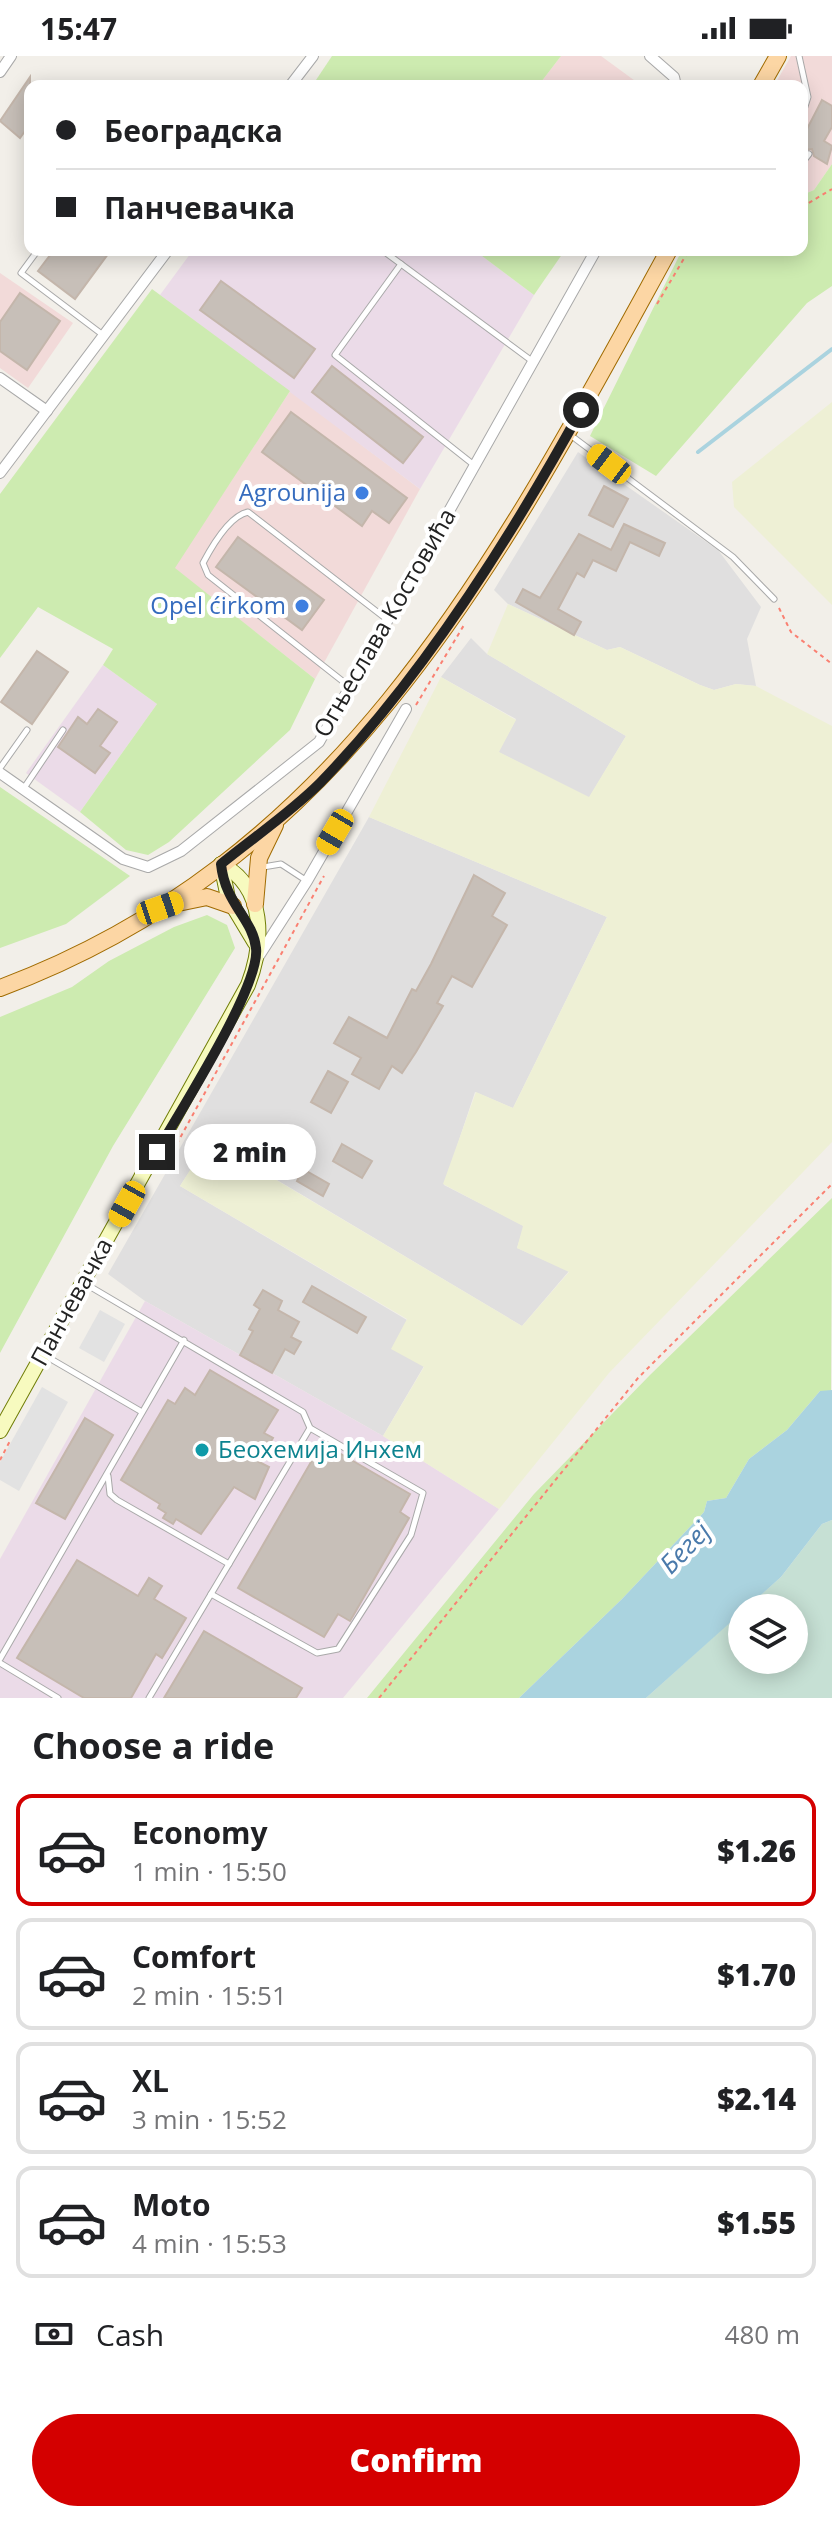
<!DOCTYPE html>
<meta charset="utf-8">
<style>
:root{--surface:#fff;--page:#f6f6f6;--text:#202124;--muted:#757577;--line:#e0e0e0;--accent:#d40000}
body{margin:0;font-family:"Open Sans",sans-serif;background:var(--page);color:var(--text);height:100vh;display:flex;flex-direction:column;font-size:30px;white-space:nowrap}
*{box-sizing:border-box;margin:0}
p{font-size:26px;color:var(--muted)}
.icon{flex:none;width:44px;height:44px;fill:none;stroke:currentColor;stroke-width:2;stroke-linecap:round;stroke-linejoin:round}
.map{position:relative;height:1642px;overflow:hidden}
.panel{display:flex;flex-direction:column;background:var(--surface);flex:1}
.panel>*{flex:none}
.top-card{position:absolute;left:24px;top:24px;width:784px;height:176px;border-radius:16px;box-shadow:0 4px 20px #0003;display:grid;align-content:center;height:176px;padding:0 32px;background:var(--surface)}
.tools{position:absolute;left:728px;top:1538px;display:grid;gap:16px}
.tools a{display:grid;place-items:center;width:80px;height:80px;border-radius:50%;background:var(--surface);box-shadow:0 4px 20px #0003;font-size:40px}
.end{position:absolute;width:36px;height:36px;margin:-18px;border:10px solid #222;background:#fff;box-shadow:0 0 0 4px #fff}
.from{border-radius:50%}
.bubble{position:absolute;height:56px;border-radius:28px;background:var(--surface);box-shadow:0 4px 20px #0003;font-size:26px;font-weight:800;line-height:56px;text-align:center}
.car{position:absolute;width:24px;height:48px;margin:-24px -12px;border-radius:10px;box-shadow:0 0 6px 2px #0007;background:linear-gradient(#f5c518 24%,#345 0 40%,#f5c518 0 76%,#345 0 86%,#f5c518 0)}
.top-card b{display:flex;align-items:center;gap:28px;height:76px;font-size:30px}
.top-card b+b{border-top:2px solid var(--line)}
.top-card i{width:20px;height:20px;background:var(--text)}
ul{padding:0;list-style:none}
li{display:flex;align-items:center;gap:24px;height:112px;margin:0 16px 12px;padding:0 16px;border:4px solid var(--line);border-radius:16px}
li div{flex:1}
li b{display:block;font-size:30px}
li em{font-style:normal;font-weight:800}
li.on{border-color:var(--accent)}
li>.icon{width:72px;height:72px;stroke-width:1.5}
h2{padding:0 32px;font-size:36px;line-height:96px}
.pay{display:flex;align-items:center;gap:20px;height:88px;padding:0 32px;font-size:30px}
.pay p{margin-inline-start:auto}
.button{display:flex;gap:16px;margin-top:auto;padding:16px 32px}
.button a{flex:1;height:92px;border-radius:48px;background:var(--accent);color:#fff;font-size:32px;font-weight:800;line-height:92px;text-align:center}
.status{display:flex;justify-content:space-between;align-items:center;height:56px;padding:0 40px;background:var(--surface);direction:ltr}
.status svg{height:22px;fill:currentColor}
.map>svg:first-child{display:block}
.residential{fill:#e0dfdf}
.commercial{fill:#f2dad9}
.industrial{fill:#ebdbe8}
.farmland{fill:#eef0d5}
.grass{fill:#cdebb0}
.wetland{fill:#c6e0d4}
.parking{fill:#e2e2e2}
.water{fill:#aad3df}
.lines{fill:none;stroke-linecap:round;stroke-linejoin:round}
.stream{stroke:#aad3df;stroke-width:4}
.building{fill:#c7bfb8;stroke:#c4b6ab;stroke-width:2}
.lane-casing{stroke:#a9a9a9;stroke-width:7}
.street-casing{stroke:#a9a9a9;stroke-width:12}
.secondary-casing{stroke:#707d05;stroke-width:16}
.primary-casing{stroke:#a06b00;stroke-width:18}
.path{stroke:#fa8072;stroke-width:2;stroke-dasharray:4 4;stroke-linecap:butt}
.lane{stroke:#fff;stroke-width:5}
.street{stroke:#fff;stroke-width:10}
.secondary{stroke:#f7fabf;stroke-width:14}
.primary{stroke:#fcd6a4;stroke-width:16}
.route{stroke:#222;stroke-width:10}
.shop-dot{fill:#3f7fe0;stroke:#fff;stroke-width:3}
.culture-dot{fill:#0f9aa8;stroke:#fff;stroke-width:3}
.labels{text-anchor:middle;stroke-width:8;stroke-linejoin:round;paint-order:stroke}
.shop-label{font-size:24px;fill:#366cbe;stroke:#fff;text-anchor:end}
.street-label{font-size:24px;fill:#222;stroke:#fff}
.culture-label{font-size:24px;fill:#0d838f;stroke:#fff;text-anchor:start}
.water-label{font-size:26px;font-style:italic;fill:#4a7aab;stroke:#fff}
</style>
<div class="status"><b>15:47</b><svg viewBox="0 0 49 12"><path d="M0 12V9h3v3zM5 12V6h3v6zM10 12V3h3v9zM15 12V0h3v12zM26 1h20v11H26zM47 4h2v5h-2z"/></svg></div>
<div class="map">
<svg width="832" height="1642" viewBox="0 0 832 1642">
<rect width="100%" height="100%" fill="#f2efe9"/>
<g class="residential">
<path d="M 578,396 L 718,494 L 761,551 L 747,583 L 756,630 L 736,628 L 714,634 L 700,629 L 620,591 L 607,594 L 508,548 L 494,534 Z"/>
<path d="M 471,582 L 487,598 L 626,680 L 589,742 L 498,696 L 516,663 L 441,621 Z"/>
<path d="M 369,761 L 607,861 L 513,1052 L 475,1036 L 444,1129 L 524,1170 L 517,1192 L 569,1215 L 522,1270 L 210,1084 L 180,1130 L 407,1264 L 424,1310 L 383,1380 L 145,1245 L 108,1218 Z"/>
</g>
<g class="commercial">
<path d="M 561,0 L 601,0 L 642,30 L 538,30 Z"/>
<path d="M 791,0 L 832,0 L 832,108 L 814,134 L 802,139 L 802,30 L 774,30 Z"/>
<path d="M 0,217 L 73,267 L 28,332 L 0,312 Z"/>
<path d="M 290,335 L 420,433 L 315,623 L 174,512 Z"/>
</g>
<g class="industrial">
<path d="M 193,194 L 474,194 L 534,239 L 420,433 L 160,239 Z"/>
<path d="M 103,609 L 157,648 L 80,756 L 26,717 Z"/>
<path d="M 145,1245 L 383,1380 L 499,1453 L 343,1642 L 0,1642 L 0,1503 Z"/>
</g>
<g class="farmland">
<path d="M 832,346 L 832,549 L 734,451 L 732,426 Z"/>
<path d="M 508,548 L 607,594 L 620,591 L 700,629 L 714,634 L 736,628 L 756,630 L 832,670 L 832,1086 L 609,1317 L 499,1453 L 383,1380 L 424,1311 L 391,1293 L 407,1263 L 180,1130 L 209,1084 L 522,1270 L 569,1216 L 517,1192 L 523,1170 L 443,1128 L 476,1036 L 513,1052 L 607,861 L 369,761 L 441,621 L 516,664 L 499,696 L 589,741 L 626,680 L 487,598 Z"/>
</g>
<g class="grass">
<path d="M 332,0 L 561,0 L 538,30 L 312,30 Z"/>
<path d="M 832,108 L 832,230 L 807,247 L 656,420 L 590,380 L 682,194 L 802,194 L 802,139 L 814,134 Z"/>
<path d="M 474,194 L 565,194 L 534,239 Z"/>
<path d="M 152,233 L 290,335 L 175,512 L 315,623 L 290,674 L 169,786 L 148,799 L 126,794 L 80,756 L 157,648 L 103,609 L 113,593 L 38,551 L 0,602 L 0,438 Z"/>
<path d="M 0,731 L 130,820 L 66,868 L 0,892 Z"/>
<path d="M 207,859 L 227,869 L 235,892 L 113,1090 L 0,1297 L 0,961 L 72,931 L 109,905 L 174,871 Z"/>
<path d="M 832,1142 L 831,1336 L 820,1335 L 787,1374 L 749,1403 L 726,1442 L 707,1445 L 704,1456 L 622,1543 L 519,1642 L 367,1642 L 534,1438 L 650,1319 Z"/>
</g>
<path class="wetland" d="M 832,1464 L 832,1642 L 646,1642 L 742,1555 L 742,1604 L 794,1604 L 794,1552 L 746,1552 L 781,1521 L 822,1468 Z"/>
<g class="parking">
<path d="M 100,1254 L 125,1268 L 104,1306 L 79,1292 Z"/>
<path d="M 42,1331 L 68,1346 L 19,1435 L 0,1424 L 0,1406 Z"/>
</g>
<path class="water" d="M 832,1334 L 832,1464 L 822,1468 L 781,1521 L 646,1642 L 519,1642 L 622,1543 L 704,1456 L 707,1445 L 726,1442 L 749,1403 L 787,1374 L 820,1335 Z"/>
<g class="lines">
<path class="stream" d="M 698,396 L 832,293"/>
</g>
<g class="building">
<path d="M 30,21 L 30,68 L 20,82 L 0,65 Z"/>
<path d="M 822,44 L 832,50 L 832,71 L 824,85 L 832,90 L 827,108 L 814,100 L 812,93 L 802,94 L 802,73 L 806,75 Z"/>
<path d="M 54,194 L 111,194 L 75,243 L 38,215 Z"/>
<path d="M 221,225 L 315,293 L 294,322 L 200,254 Z"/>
<path d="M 20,237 L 60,265 L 27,314 L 0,295 L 0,266 Z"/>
<path d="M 332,310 L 423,381 L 403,407 L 312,336 Z"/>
<path d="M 291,356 L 407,442 L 389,467 L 372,455 L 362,470 L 262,396 Z"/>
<path d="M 604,430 L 628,443 L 613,471 L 589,459 Z"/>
<path d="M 624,468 L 665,487 L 659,500 L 630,486 L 616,515 L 593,504 L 584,521 L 577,517 L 558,553 L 581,566 L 574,579 L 516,546 L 523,533 L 540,542 L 579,478 L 611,494 Z"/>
<path d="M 238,481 L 324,544 L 302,574 L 216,511 Z"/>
<path d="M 37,595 L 68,616 L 32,668 L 1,646 Z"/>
<path d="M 98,653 L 117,666 L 100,690 L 110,697 L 95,717 L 58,691 L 78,661 L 87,668 Z"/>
<path d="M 474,819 L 505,837 L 492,860 L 507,869 L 472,931 L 452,920 L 437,947 L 443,950 L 416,996 L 402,1017 L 392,1010 L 379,1033 L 352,1018 L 361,1002 L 334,987 L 349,961 L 387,982 L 412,933 L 416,935 L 431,908 Z"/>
<path d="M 328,1015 L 348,1026 L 331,1057 L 311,1046 Z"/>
<path d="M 342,1088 L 372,1105 L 362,1122 L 333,1105 Z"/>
<path d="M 303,1113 L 329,1128 L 323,1140 L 297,1125 Z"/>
<path d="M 312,1230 L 366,1261 L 357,1277 L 303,1246 Z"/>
<path d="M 263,1234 L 282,1245 L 278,1254 L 299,1266 L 291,1281 L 301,1286 L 294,1298 L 285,1293 L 272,1317 L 240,1299 L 253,1275 L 249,1273 L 260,1253 L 254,1249 Z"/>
<path d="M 210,1314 L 278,1354 L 264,1377 L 273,1382 L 259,1406 L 269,1411 L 255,1443 L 234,1431 L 201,1478 L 176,1463 L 173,1468 L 163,1462 L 166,1457 L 158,1452 L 160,1448 L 121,1424 L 168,1344 L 175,1348 L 185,1332 L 195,1339 Z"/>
<path d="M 85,1362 L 113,1379 L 65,1463 L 36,1447 Z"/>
<path d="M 322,1387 L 410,1438 L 400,1456 L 409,1462 L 353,1560 L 350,1565 L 338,1558 L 324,1581 L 238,1532 Z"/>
<path d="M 77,1504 L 138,1540 L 149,1522 L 162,1530 L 154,1543 L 186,1562 L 162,1602 L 156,1598 L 131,1642 L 84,1642 L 17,1602 Z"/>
<path d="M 204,1575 L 302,1632 L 296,1642 L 164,1642 Z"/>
</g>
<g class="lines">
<defs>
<g id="lane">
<path d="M 799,0 L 808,41 L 802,60"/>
<path d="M 802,107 L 809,98"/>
<path d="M 38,194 L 21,217 L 103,279"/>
<path d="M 382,194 L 532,305"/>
<path d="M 401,208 L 335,299 L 474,409"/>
<path d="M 569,378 L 733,501 L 774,543"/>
<path d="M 350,631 L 208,519 L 203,507 C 212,490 229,460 248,456 L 389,565"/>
<path d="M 0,712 L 27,674"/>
<path d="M 24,732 L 63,674"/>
<path d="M 263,811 L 281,808 L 307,825"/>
<path d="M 84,1227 L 303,1356 L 310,1372 L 423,1437 L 411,1479 L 338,1593 L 317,1597 L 211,1538"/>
<path d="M 44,1299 L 142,1356"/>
<path d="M 108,1420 L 110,1438 L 117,1444 L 229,1508"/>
<path d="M 0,1603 L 184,1284"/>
<path d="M 0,1607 L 58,1642"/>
<path d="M 149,1642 L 310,1372"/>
</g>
<g id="street">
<path d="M 650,0 L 674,21 L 676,30"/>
<path d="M 0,16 L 11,0"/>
<path d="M 290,30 L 313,0"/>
<path d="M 0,322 L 47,355"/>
<path d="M 0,417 L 168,194"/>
<path d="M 0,717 L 123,803 L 148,811 L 181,795 L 319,686 L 596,194"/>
<path d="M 257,903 L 307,825 L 406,653"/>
</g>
<g id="secondary">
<path d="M 221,808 L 228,842 L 255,887"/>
<path d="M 0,1375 L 248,929 C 264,887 266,831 221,808"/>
</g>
<g id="primary">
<path d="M 761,30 L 778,0"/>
<path d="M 173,848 L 207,841 L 233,850"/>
<path d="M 255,848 L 259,802 L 275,769"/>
<path d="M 0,932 C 347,803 502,498 669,194"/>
</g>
</defs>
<use href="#lane" class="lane-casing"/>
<use href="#street" class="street-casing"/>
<use href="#secondary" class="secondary-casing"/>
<use href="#primary" class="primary-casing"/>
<g class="path">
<path d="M 802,151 L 832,133"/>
<path d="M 657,248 L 689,194"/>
<path d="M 779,552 L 791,576 L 832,608"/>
<path d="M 416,649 L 464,569"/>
<path d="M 169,1102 L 324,820"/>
<path d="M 0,1404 L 11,1383"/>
<path d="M 379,1642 L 638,1322 L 832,1128"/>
</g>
<use href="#lane" class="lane"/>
<use href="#street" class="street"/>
<use href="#secondary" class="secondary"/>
<use href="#primary" class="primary"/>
</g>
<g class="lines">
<path class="route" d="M 157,1096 C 178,1058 261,930 256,892 C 253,863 225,848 221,808 C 254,781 290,757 320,727 C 423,621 510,483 581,354"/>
</g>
<g class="shop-dot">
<circle cx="362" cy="437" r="8"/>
<circle cx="302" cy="550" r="8"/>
</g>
<circle class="culture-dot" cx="202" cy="1394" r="8"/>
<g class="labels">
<g class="shop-label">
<text x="346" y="445">Agrounija</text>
<text x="286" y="558">Opel ćirkom</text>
</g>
<g class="street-label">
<text transform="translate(385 567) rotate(-60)" y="8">Огњеслава Костовића</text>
<text transform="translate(72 1246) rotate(-61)" y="8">Панчевачка</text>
</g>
<g class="culture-label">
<text x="218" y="1402">Беохемија Инхем</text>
</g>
<g class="water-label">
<text transform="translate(685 1492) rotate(-46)" y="9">Бегеј</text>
</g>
</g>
</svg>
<div class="tools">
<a><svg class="icon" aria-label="layers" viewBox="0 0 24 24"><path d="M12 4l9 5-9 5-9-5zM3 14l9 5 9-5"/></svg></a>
</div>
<i class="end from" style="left:581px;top:354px"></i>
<i class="end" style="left:157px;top:1096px"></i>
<div class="bubble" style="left:184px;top:1068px;width:132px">2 min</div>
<i class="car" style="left:609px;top:408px;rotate:307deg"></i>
<i class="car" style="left:335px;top:776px;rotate:210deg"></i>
<i class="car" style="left:160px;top:852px;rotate:71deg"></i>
<i class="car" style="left:127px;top:1148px;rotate:209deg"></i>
<div class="top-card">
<b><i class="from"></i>Београдска</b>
<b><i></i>Панчевачка</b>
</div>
</div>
<section class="panel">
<h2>Choose a ride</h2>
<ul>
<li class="on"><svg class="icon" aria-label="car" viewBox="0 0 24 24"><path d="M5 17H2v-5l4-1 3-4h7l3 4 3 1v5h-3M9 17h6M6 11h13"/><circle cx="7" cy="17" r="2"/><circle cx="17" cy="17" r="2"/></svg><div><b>Economy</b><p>1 min · 15:50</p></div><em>$1.26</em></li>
<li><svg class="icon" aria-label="car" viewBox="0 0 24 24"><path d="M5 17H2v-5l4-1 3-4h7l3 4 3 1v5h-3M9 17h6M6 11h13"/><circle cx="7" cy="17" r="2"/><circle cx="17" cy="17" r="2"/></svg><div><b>Comfort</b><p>2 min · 15:51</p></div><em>$1.70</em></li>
<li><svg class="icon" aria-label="car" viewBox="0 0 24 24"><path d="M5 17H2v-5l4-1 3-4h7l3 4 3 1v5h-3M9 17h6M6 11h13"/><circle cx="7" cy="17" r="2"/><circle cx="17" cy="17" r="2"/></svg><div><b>XL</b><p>3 min · 15:52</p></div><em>$2.14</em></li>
<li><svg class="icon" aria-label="car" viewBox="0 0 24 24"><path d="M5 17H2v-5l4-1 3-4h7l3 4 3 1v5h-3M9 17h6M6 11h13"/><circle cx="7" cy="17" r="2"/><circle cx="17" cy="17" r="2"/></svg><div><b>Moto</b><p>4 min · 15:53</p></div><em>$1.55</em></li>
</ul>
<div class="pay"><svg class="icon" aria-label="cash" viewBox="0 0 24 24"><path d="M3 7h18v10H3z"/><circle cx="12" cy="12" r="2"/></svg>Cash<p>480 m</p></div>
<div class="button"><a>Confirm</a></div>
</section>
